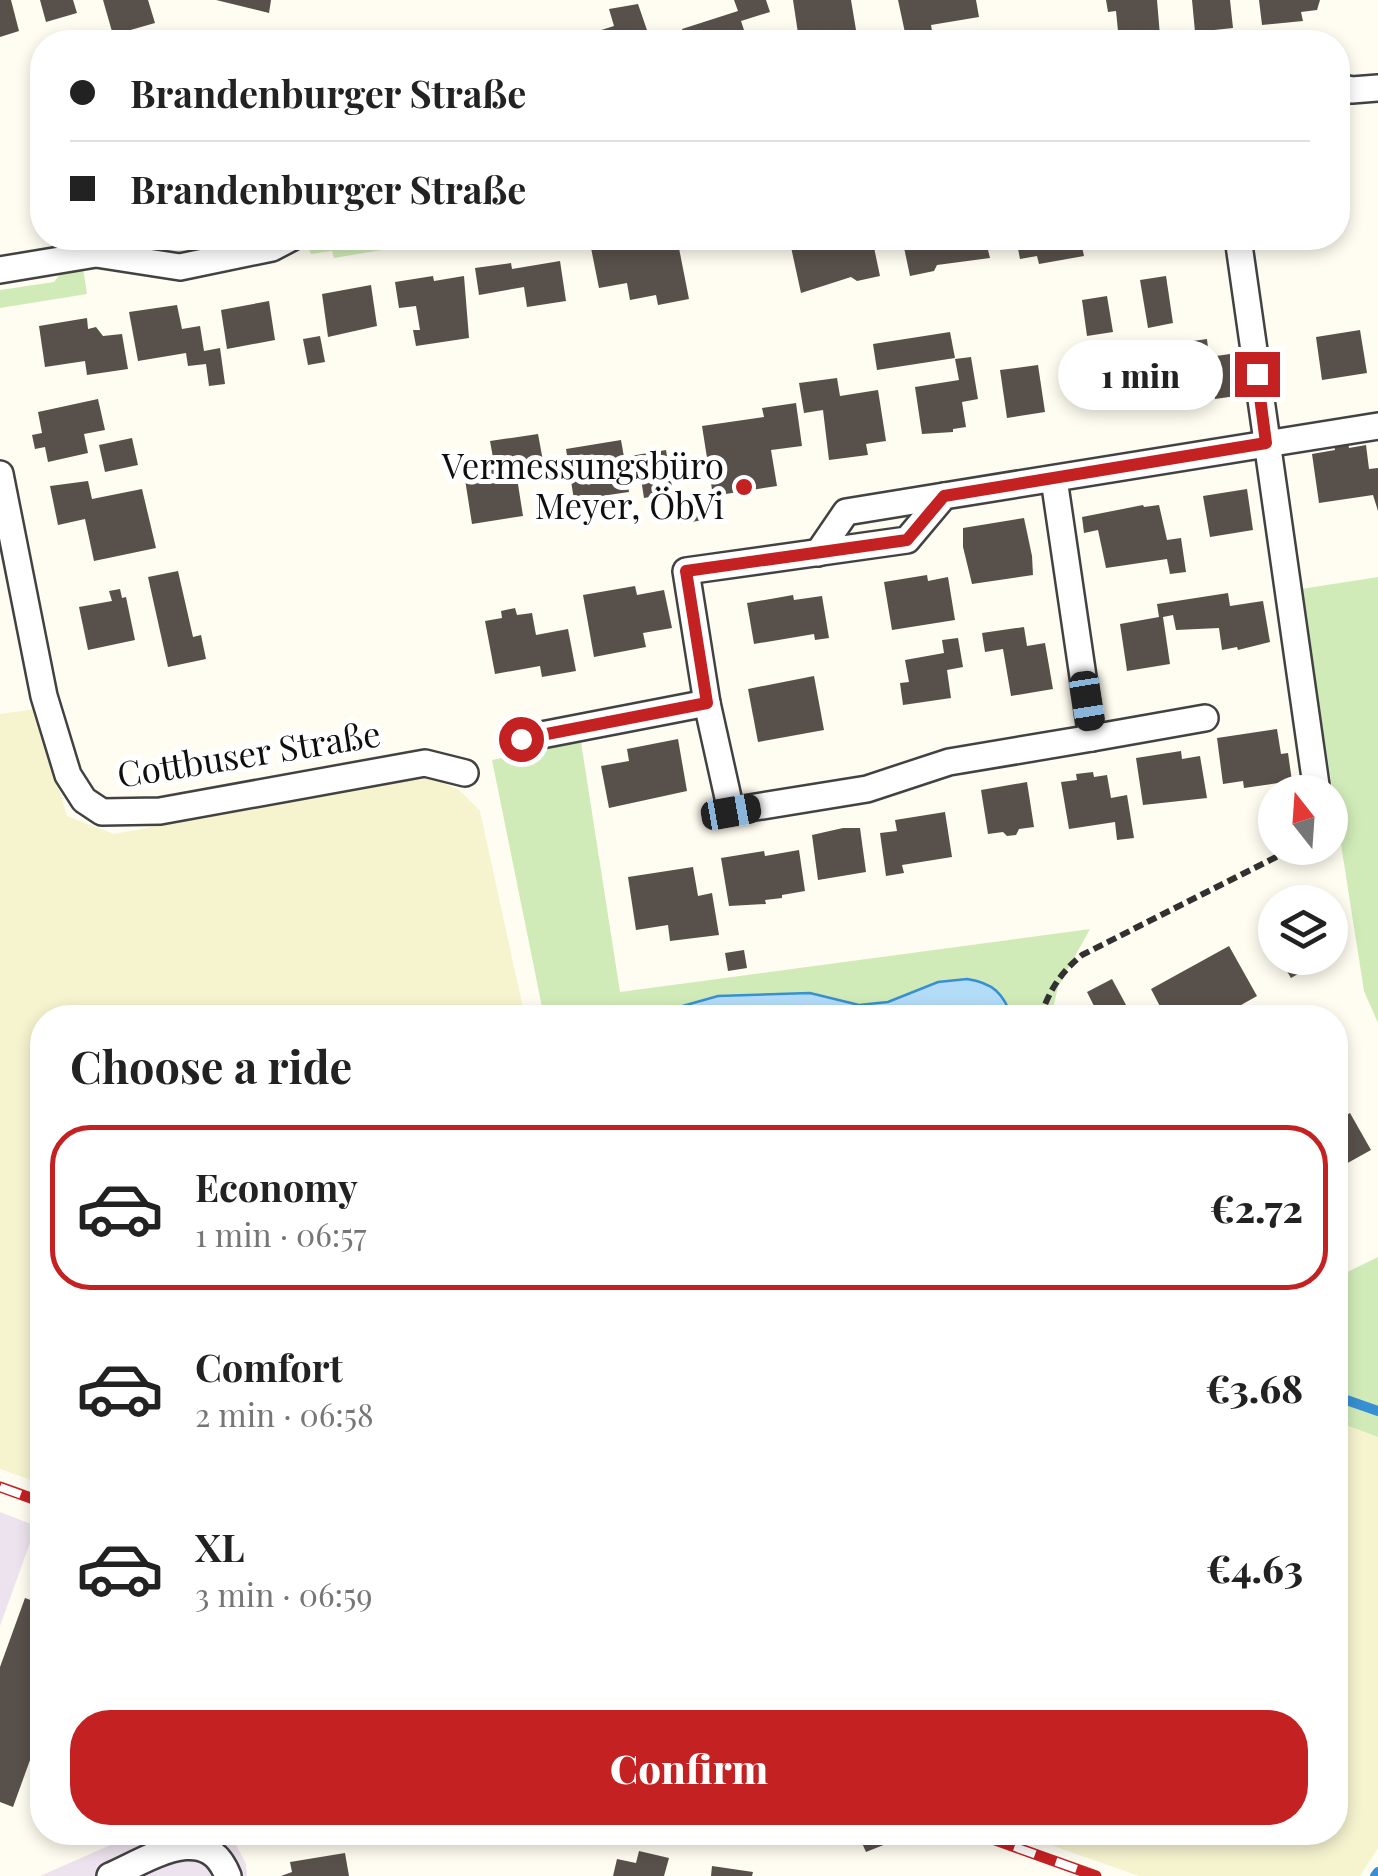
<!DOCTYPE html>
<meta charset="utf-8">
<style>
:root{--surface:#fff;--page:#f2f2f2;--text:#222;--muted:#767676;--line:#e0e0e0;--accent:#c42123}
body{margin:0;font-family:"Playfair Display",serif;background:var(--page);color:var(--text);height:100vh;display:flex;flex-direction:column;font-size:38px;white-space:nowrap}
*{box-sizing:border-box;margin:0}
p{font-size:32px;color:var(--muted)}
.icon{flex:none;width:55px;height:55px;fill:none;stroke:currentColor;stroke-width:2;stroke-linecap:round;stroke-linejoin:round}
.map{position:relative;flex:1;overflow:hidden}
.panel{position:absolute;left:30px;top:1005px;width:1318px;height:840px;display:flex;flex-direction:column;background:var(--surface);border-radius:40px;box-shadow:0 5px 15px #0003}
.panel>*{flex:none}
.guide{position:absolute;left:30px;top:30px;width:1320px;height:220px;border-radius:40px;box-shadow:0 5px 15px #0003;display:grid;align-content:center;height:220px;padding:0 40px;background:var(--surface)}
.needle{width:65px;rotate:343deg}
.buttons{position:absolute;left:1258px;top:775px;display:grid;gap:20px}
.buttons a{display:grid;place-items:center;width:90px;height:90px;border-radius:50%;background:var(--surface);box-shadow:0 5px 15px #0003;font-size:50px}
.end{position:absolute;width:45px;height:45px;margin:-22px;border:12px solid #c42123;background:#fff;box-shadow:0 0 0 5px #fff}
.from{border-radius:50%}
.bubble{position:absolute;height:70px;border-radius:35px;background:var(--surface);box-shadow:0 5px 15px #0003;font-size:32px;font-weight:800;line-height:70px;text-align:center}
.car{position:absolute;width:30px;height:60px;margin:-30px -15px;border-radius:12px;box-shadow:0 0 8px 2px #0007;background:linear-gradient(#222 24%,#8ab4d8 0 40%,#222 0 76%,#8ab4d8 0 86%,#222 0)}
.guide b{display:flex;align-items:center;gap:35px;height:95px;font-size:38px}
.guide b+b{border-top:2px solid var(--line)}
.guide i{width:25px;height:25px;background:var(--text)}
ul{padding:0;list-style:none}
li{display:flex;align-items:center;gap:30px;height:165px;margin:0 20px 15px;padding:0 20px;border:5px solid transparent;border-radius:40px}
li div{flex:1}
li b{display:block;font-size:38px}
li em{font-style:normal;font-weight:800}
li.current{border-color:var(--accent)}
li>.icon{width:90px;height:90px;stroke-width:1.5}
h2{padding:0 40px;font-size:45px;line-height:120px}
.action{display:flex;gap:20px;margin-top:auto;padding:20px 40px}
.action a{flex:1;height:115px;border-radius:40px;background:var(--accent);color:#fff;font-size:40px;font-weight:800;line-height:115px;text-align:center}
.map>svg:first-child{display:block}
.industrial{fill:#ede3ee}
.farmland{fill:#f6f4cf}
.green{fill:#d1ebb8}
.water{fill:#b3dcf8;stroke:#388fd2;stroke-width:2.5}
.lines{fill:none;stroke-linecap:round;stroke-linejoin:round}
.stream{stroke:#388fd2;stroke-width:10}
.building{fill:#58504b}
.minor-casing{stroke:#424242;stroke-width:30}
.path{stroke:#313131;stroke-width:6;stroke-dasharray:10 5;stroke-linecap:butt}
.minor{stroke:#fff;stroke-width:25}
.rail-casing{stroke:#c42123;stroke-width:11}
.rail{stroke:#fff;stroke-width:8;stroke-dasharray:22;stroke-linecap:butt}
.route{stroke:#c42123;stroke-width:12}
.poi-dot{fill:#c42123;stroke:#fff;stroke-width:4}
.labels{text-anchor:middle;stroke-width:10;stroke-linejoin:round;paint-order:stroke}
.poi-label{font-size:35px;fill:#0f0f0f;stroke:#fff;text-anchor:end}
.street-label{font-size:35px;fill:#0f0f0f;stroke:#fff}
</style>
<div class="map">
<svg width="1378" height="1876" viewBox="0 0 1378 1876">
<rect width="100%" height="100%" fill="#fffdf1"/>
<g class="industrial">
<path d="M 0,1512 L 36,1526 L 0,1626 Z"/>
<path d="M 140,1832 L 224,1833 L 234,1841 L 246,1864 L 247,1876 L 40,1876 Z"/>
</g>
<g class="farmland">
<path d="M 36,709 L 67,816 L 114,834 L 425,776 L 458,789 L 480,811 L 525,1017 L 42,1018 L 42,1484 L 0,1469 L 0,714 Z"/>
<path d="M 1335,1421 L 1378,1437 L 1378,1848 L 1360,1876 L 1139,1876 L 1017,1833 L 1335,1832 Z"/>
</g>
<g class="green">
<path d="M 313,238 L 335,241 L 386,238 L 388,249 L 334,258 L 332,251 L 311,254 L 305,242 Z"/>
<path d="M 83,268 L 87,294 L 0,308 L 0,290 L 54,282 L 62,272 Z"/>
<path d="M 1378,577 L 1378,1023 L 1364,991 L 1301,589 Z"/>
<path d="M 581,742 L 620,992 L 1090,929 L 1058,987 L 1051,1017 L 544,1017 L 492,760 Z"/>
<path d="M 1378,1257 L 1378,1437 L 1335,1421 L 1335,1278 Z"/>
</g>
<path class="water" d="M 967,979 C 993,983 1003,993 1012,1017 L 667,1017 L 675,1008 L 718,996 L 810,993 L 859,1005 L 888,1002 L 938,982 Z"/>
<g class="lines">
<g class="stream">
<path d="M 1335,1396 L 1378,1411"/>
<path d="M 1375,1876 L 1378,1872"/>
</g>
</g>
<g class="building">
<path d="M 0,0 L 11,0 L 19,31 L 0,37 Z"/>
<path d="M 40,0 L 73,0 L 77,13 L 46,22 Z"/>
<path d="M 103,0 L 148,0 L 155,23 L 113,35 Z"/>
<path d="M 216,0 L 271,0 L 269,13 Z"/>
<path d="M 734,0 L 766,0 L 770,12 L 741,21 L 748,42 L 686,42 L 682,29 L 738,11 Z"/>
<path d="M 793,0 L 851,0 L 856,30 L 799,40 Z"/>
<path d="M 898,0 L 976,0 L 979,17 L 931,25 L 934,42 L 907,42 Z"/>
<path d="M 1106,0 L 1157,0 L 1160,36 L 1119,41 L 1116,11 L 1108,12 Z"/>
<path d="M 1192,0 L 1230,0 L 1233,28 L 1195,32 Z"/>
<path d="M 1259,0 L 1320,0 L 1317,10 L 1301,12 L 1303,21 L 1262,25 Z"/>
<path d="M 638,4 L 648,33 L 619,42 L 563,42 L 614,26 L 609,9 Z"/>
<path d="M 677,238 L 689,299 L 658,305 L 656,295 L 630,300 L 627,283 L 599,288 L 591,248 L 620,244 L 620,248 Z"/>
<path d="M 789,238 L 872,238 L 880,276 L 857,281 L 851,277 L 801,293 Z"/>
<path d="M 902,238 L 985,238 L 990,258 L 937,265 L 934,271 L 910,276 Z"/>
<path d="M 1016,238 L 1098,238 L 1099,244 L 1082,247 L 1084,256 L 1039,264 L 1037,256 L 1020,259 Z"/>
<path d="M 560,261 L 566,301 L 527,307 L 524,287 L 479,295 L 475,268 L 511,263 L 512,269 Z"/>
<path d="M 433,276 L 434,281 L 464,276 L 469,338 L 416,346 L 413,330 L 420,330 L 416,306 L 399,308 L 395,282 Z"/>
<path d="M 1166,276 L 1173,323 L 1148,328 L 1140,280 Z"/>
<path d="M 371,285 L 377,326 L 328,337 L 322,294 Z"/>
<path d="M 1107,296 L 1113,332 L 1087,336 L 1082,300 Z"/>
<path d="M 269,301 L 275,340 L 227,349 L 221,310 Z"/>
<path d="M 177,305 L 182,329 L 200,326 L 204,351 L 220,348 L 225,384 L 209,386 L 206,364 L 188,366 L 186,353 L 138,361 L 129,312 Z"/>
<path d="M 87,318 L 88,329 L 96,327 L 103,336 L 122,334 L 128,369 L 87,375 L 85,361 L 45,367 L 39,326 Z"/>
<path d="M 1360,330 L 1367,373 L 1322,380 L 1316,337 Z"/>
<path d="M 950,332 L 955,358 L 877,370 L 873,344 Z"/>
<path d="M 320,336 L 325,362 L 308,365 L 303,339 Z"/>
<path d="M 1207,339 L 1209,357 L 1230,354 L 1236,396 L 1215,399 L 1213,383 L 1182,388 L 1183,392 L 1168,394 L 1167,390 L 1163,390 L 1157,346 Z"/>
<path d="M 1120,352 L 1127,396 L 1085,402 L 1083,386 L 1078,387 L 1073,359 Z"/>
<path d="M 971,357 L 978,399 L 962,402 L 966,427 L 953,429 L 953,432 L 922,434 L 915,387 L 959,380 L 955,359 Z"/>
<path d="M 1038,365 L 1045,412 L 1007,418 L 1000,370 Z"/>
<path d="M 837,378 L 840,396 L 878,390 L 886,441 L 866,444 L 868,455 L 829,460 L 823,410 L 804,413 L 799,383 Z"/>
<path d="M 98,399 L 105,430 L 84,434 L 88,453 L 48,462 L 45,447 L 35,449 L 32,435 L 42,433 L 38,412 Z"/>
<path d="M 796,403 L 802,446 L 771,450 L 777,486 L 713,496 L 702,426 L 764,417 L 762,408 Z"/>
<path d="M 538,434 L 543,461 L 515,465 L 523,516 L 472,524 L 464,473 L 495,469 L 490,441 Z"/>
<path d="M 132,438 L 138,465 L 105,472 L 99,445 Z"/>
<path d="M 621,440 L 624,457 L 666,450 L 673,493 L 644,498 L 639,466 L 626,468 L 629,492 L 574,500 L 566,449 Z"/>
<path d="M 1348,442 L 1349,448 L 1366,445 L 1369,469 L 1378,468 L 1378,511 L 1373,495 L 1319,503 L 1312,454 L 1335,450 L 1334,444 Z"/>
<path d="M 88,481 L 92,499 L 142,489 L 156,548 L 94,561 L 85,519 L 58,525 L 50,486 Z"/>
<path d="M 1247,489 L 1253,530 L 1210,537 L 1203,496 Z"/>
<path d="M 701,498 L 704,520 L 678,524 L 675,502 Z"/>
<path d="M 1143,505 L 1144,507 L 1159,505 L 1167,540 L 1181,538 L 1186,572 L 1170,574 L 1167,559 L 1106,568 L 1098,530 L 1084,533 L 1082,517 Z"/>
<path d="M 1024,518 L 1032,556 L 1033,575 L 972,584 L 963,547 L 963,528 Z"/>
<path d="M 178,571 L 193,637 L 201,635 L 206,659 L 168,667 L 148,577 Z"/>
<path d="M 927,575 L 928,581 L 948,577 L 955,620 L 892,630 L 884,582 Z"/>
<path d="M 635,586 L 637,595 L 664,590 L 672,628 L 643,633 L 646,647 L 594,657 L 583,595 Z"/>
<path d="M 120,589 L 122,598 L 126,597 L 135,640 L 88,650 L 79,607 L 112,601 L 109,591 Z"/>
<path d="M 1228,593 L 1230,606 L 1263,601 L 1270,642 L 1238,650 L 1237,647 L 1222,650 L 1219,628 L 1176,630 L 1173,615 L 1163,617 L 1170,664 L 1127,671 L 1120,624 L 1159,617 L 1157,604 Z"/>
<path d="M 793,595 L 794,600 L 822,596 L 829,638 L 815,640 L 814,634 L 754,644 L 747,603 Z"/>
<path d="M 515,608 L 517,615 L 532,613 L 536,635 L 568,629 L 576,671 L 542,677 L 540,666 L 495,674 L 485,621 L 502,618 L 501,611 Z"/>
<path d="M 1024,627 L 1027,646 L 1045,643 L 1053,689 L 1011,696 L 1003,649 L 985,652 L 982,633 Z"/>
<path d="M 958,638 L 963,667 L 947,670 L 951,698 L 903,705 L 900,683 L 909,682 L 905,660 L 944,653 L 942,640 Z"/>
<path d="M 814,676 L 824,730 L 758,742 L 748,689 Z"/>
<path d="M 1277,729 L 1281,754 L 1288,753 L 1292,781 L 1244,788 L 1243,781 L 1223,784 L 1217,738 Z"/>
<path d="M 678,739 L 687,791 L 609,808 L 601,766 L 629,761 L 627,749 Z"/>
<path d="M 1181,751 L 1182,759 L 1200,756 L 1207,798 L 1143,805 L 1136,758 Z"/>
<path d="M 1093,772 L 1094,777 L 1107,775 L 1111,798 L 1127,795 L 1134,838 L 1117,840 L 1115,822 L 1069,829 L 1061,782 L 1077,780 L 1076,774 Z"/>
<path d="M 1027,782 L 1034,827 L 1019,829 L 1016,835 L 1007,836 L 1003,832 L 988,834 L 981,790 Z"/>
<path d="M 945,812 L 952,857 L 902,865 L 904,873 L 886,876 L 880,833 L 897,831 L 895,820 Z"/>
<path d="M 843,828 L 860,828 L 866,872 L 818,880 L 812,835 Z"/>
<path d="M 799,850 L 805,891 L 782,895 L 782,898 L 765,900 L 766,904 L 729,906 L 721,858 L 764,851 L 765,856 Z"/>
<path d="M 693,867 L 698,896 L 712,893 L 719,935 L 670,941 L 668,925 L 636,930 L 628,877 Z"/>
<path d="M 1229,946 L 1257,996 L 1218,1018 L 1166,1018 L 1151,989 Z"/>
<path d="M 744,950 L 747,968 L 728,971 L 725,953 Z"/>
<path d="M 1279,958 L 1307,958 L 1312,966 L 1291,978 Z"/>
<path d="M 1112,979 L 1125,1003 L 1133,1018 L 1100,1018 L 1087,992 Z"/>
<path d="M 1350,1113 L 1371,1150 L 1335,1170 L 1335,1122 Z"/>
<path d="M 25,1598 L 42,1604 L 42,1727 L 13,1807 L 0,1802 L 0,1667 Z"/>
<path d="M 857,1832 L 881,1832 L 886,1844 L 866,1852 Z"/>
<path d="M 639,1851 L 669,1858 L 664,1876 L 613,1876 L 617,1859 L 636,1863 Z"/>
<path d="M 345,1853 L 349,1876 L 281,1876 L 292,1872 L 290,1862 Z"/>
<path d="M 712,1866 L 753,1872 L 752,1876 L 711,1876 Z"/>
</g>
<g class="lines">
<defs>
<g id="minor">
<path d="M 1338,87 L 1352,90 L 1378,88"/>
<path d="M 1238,238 L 1317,792"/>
<path d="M 0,270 L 96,254 L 180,267 L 272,248 L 291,238"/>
<path d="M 0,474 L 44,696 L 68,775 L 84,800 L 102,812 L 160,811 L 425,763 L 465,773"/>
<path d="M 1054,479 L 1092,738 L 949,762 L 867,789 L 731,811 L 707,703 L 686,571 L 907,540 L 944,496 L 1378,426"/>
<path d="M 818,553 L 846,512 L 944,496"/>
<path d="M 1092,738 L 1205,718"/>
<path d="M 521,739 L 707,703"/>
<path d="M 110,1876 C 149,1859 206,1819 228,1876"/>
</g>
</defs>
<use href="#minor" class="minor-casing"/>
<path class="path" d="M 1040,1018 C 1049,991 1060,973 1082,955 L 1294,848"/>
<use href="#minor" class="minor"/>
<defs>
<g id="rail">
<path d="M 0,1487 L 42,1502"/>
<path d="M 973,1832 L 1096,1876"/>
</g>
</defs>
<use href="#rail" class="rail-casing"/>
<use href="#rail" class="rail"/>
</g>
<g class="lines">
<path class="route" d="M 521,739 L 707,703 L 686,571 L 907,540 L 944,496 L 1266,443 L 1257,374"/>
</g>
<circle class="poi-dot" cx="744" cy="487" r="10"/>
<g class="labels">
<g class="poi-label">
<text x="724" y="479">Vermessungsbüro<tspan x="724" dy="40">Meyer, ÖbVi</tspan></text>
</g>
<g class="street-label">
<text transform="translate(249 755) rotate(-9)" y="12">Cottbuser Straße</text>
</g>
</g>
</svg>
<div class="buttons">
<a><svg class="needle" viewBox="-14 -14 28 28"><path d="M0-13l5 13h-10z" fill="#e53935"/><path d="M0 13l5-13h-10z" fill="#767676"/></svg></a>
<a><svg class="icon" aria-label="layers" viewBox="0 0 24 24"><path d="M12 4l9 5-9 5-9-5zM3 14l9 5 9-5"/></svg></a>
</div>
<i class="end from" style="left:521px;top:739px"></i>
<i class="end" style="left:1257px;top:374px"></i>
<div class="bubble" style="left:1058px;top:340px;width:165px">1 min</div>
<i class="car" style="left:1087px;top:701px;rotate:171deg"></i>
<i class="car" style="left:731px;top:812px;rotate:80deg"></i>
<div class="guide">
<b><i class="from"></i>Brandenburger Straße</b>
<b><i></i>Brandenburger Straße</b>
</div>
<section class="panel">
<h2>Choose a ride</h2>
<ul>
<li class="current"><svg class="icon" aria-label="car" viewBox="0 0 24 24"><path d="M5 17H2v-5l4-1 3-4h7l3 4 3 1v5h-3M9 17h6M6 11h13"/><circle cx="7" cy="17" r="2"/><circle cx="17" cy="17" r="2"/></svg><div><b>Economy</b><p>1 min · 06:57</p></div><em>€2.72</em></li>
<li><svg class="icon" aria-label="car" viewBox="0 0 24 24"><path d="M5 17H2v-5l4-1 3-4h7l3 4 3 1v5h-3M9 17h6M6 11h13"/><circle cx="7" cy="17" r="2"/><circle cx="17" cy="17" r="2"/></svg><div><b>Comfort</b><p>2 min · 06:58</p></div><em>€3.68</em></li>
<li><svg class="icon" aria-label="car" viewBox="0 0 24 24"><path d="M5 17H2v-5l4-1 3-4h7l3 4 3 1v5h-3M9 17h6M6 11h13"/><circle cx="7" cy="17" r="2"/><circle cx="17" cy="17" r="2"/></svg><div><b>XL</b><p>3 min · 06:59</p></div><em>€4.63</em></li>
</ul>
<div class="action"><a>Confirm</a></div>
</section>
</div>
